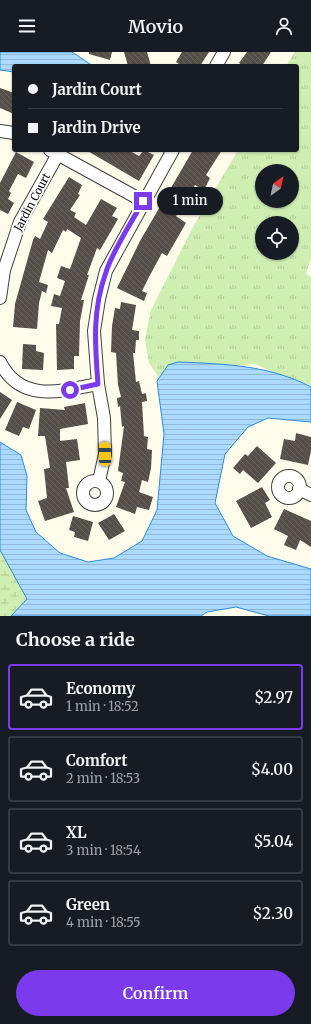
<!DOCTYPE html>
<meta charset="utf-8">
<style>
:root{--surface:#171b24;--page:#20242c;--text:#f1f3f6;--muted:#9ea1a6;--line:#363941;--accent:#7c3aed}
body{margin:0;font-family:Merriweather,serif;background:var(--page);color:var(--text);height:100vh;display:flex;flex-direction:column;font-size:15px;white-space:nowrap}
*{box-sizing:border-box;margin:0}
p{font-size:13px;color:var(--muted)}
.icon{flex:none;width:22px;height:22px;fill:none;stroke:currentColor;stroke-width:2;stroke-linecap:round;stroke-linejoin:round}
.map{position:relative;height:564px;overflow:hidden}
.drawer{display:flex;flex-direction:column;background:var(--surface);flex:1}
.drawer>*{flex:none}
.hud{position:absolute;left:12px;top:12px;width:287px;height:88px;border-radius:4px;box-shadow:0 1px 3px #0004;display:grid;align-content:center;height:88px;padding:0 16px;background:var(--surface)}
.needle{width:26px;rotate:33deg}
.buttons{position:absolute;left:255px;top:112px;display:grid;gap:8px}
.buttons a{display:grid;place-items:center;width:44px;height:44px;border-radius:50%;background:var(--surface);box-shadow:0 1px 3px #0004;font-size:20px}
.end{position:absolute;width:18px;height:18px;margin:-9px;border:5px solid #7c3aed;background:#fff;box-shadow:0 0 0 2px #fff}
.from{border-radius:50%}
.bubble{position:absolute;height:28px;border-radius:14px;background:var(--surface);box-shadow:0 1px 3px #0004;font-size:13px;font-weight:600;line-height:28px;text-align:center}
.car{position:absolute;width:12px;height:24px;margin:-12px -6px;border-radius:5px;box-shadow:0 0 3px 1px #0007;background:linear-gradient(#f5c518 24%,#345 0 40%,#f5c518 0 76%,#345 0 86%,#f5c518 0)}
.hud b{display:flex;align-items:center;gap:14px;height:38px;font-size:15px}
.hud b+b{border-top:1px solid var(--line)}
.hud i{width:10px;height:10px;background:var(--text)}
ul{padding:0;list-style:none}
li{display:flex;align-items:center;gap:12px;height:66px;margin:0 8px 6px;padding:0 8px;border:2px solid var(--line);border-radius:4px}
li div{flex:1}
li b{display:block;font-size:15px}
li em{font-style:normal;font-weight:600}
li.selected{border-color:var(--accent)}
li>.icon{width:36px;height:36px;stroke-width:1.5}
h2{padding:0 16px;font-size:18px;line-height:48px}
.action{display:flex;gap:8px;margin-top:auto;padding:8px 16px}
.action a{flex:1;height:46px;border-radius:24px;background:var(--accent);color:#fff;font-size:16px;font-weight:600;line-height:46px;text-align:center}
header{display:flex;justify-content:space-between;align-items:center;height:52px;padding:0 16px;background:var(--surface);font-size:18px;font-weight:600}
.map>svg:first-child{display:block}
.grass{fill:url(#grass-tufts);fill-rule:evenodd}
.wetland{fill:url(#wetland-marsh)}
.water{fill:url(#water-rules);stroke:#2a8cdb}
.building{fill:url(#building-back-hatch)}
.lines{fill:none;stroke-linecap:round;stroke-linejoin:round}
.minor-casing{stroke:#404040;stroke-width:14}
.minor{stroke:#fff;stroke-width:12}
.route{stroke:#7c3aed;stroke-width:5}
.labels{text-anchor:middle;stroke-width:4;stroke-linejoin:round;paint-order:stroke}
.street-label{font-size:11px;fill:#0d0d0d;stroke:#fff}
</style>
<header><svg class="icon" aria-label="menu" viewBox="0 0 24 24"><path d="M4 6h16M4 12h16M4 18h16"/></svg>Movio<svg class="icon" aria-label="person" viewBox="0 0 24 24"><circle cx="12" cy="8" r="4"/><path d="M4 21q1-7 8-7t8 7"/></svg></header>
<div class="map">
<svg width="311" height="564" viewBox="0 0 311 564">
<defs>
<pattern id="grass-tufts" width="24" height="20" patternUnits="userSpaceOnUse"><rect width="24" height="20" fill="#ceeeb2"/><path d="M3 7l-1-3M5 7V3M7 7l1-3M15 17l-1-3M17 17v-4M19 17l1-3" fill="none" stroke="#b0cb98"/></pattern>
<pattern id="wetland-marsh" width="20" height="14" patternUnits="userSpaceOnUse"><rect width="20" height="14" fill="#ceeeb2"/><path d="M1 5h8M5 5V1M11 12h8M15 12V8" fill="none" stroke="#b0cb98"/></pattern>
<pattern id="water-rules" width="6" height="5" patternUnits="userSpaceOnUse"><rect width="6" height="5" fill="#abdafd"/><path d="M0 2.5h6" fill="none" stroke="#92bad8"/></pattern>
<pattern id="building-back-hatch" width="6" height="6" patternUnits="userSpaceOnUse"><rect width="6" height="6" fill="#564e48"/><path d="M-1 5l2 2M0 0l6 6M5-1l2 2" fill="none" stroke="#69635e"/></pattern>
</defs>
<rect width="100%" height="100%" fill="#fffcec"/>
<path class="grass" d="M 295,0 L 311,0 L 311,206 L 306,222 L 311,225 L 311,334 L 300,332 L 255,312 L 221,315 L 197,313 L 189,310 L 179,311 L 162,330 L 149,311 L 145,287 L 151,258 L 193,175 L 238,98 L 297,98 L 297,14 L 286,14 ZM 262,119 L 292,119 L 292,149 L 262,149 ZM 262,171 L 292,171 L 292,201 L 262,201 Z"/>
<path class="wetland" d="M 0,498 L 27,547 L 11,564 L 0,564 Z"/>
<g class="water">
<path d="M 0,0 L 72,0 L 93,14 L 14,14 L 14,20 L 0,18 Z"/>
<path d="M 178,310 C 225,312 269,313 311,335 L 311,370 L 268,366 L 248,375 L 225,402 L 215,451 L 233,484 L 267,504 L 311,517 L 311,564 L 269,564 L 236,555 L 207,560 L 201,564 L 11,564 L 27,547 L 0,498 L 0,390 L 21,403 L 27,424 L 26,458 L 36,480 L 60,501 L 88,510 L 114,506 L 142,489 L 157,458 L 164,382 L 157,329 L 168,313 Z"/>
</g>
<g class="building">
<path d="M 89,0 L 112,0 L 110,8 L 89,2 Z"/>
<path d="M 124,0 L 147,0 L 151,14 L 128,14 Z"/>
<path d="M 182,0 L 209,0 L 200,14 L 182,14 L 176,10 Z"/>
<path d="M 247,0 L 271,0 L 262,14 L 244,14 L 239,11 Z"/>
<path d="M 0,36 L 14,41 L 14,62 L 0,56 Z"/>
<path d="M 86,98 L 128,98 L 139,104 L 144,98 L 154,103 L 139,129 Z"/>
<path d="M 193,98 L 222,98 L 206,123 L 210,126 L 204,138 L 195,133 L 176,164 L 186,171 L 167,204 L 162,201 L 149,225 L 142,239 L 147,241 L 144,249 L 117,236 L 140,189 Z"/>
<path d="M 16,100 L 34,110 L 26,126 L 18,122 L 9,139 L 11,141 L 8,147 L 14,151 L 8,162 L 0,158 L 0,131 Z"/>
<path d="M 69,125 L 82,133 L 78,142 L 80,143 L 70,158 L 76,161 L 74,165 L 86,173 L 101,147 L 117,156 L 112,164 L 118,167 L 100,198 L 97,196 L 87,223 L 89,223 L 81,248 L 84,248 L 80,269 L 79,304 L 74,304 L 74,317 L 57,318 L 56,272 L 59,272 L 62,256 L 51,254 L 54,242 L 60,244 L 65,229 L 57,226 L 61,214 L 70,217 L 81,186 L 67,177 L 66,180 L 63,178 L 52,201 L 48,198 L 39,230 L 48,233 L 46,241 L 42,239 L 39,251 L 37,277 L 13,275 L 15,252 L 33,188 L 35,184 L 40,187 L 48,170 L 43,167 Z"/>
<path d="M 121,250 L 136,253 L 132,278 L 139,279 L 139,288 L 136,288 L 135,301 L 133,301 L 136,330 L 139,329 L 142,342 L 146,341 L 147,349 L 142,350 L 144,384 L 148,385 L 147,397 L 152,398 L 151,416 L 148,430 L 142,428 L 139,440 L 153,445 L 149,458 L 137,455 L 135,462 L 116,455 L 125,430 L 121,429 L 123,421 L 118,419 L 124,374 L 122,375 L 120,354 L 118,355 L 117,346 L 121,345 L 118,333 L 116,301 L 111,300 L 112,274 L 115,256 L 120,257 Z"/>
<path d="M 23,292 L 36,293 L 36,299 L 44,301 L 43,318 L 22,317 Z"/>
<path d="M 0,340 L 12,348 L 0,367 Z"/>
<path d="M 17,350 L 36,358 L 29,377 L 23,375 L 19,384 L 5,378 Z"/>
<path d="M 85,351 L 88,372 L 60,377 L 60,389 L 77,387 L 80,408 L 66,410 L 69,436 L 66,436 L 74,460 L 45,469 L 38,449 L 47,446 L 44,417 L 50,416 L 45,384 L 38,384 L 40,356 L 65,358 L 64,355 Z"/>
<path d="M 296,381 L 311,385 L 311,399 L 308,413 L 280,407 L 284,387 L 295,389 Z"/>
<path d="M 257,394 L 276,411 L 258,431 L 243,418 L 240,422 L 233,416 L 245,402 L 248,404 Z"/>
<path d="M 262,435 L 270,448 L 265,451 L 272,465 L 251,476 L 236,449 Z"/>
<path d="M 284,457 L 311,469 L 311,495 L 300,488 L 296,498 L 284,493 L 288,484 L 274,477 Z"/>
<path d="M 114,462 L 125,479 L 109,488 L 98,471 Z"/>
<path d="M 73,464 L 93,470 L 88,489 L 74,485 L 75,480 L 69,478 Z"/>
</g>
<g class="lines">
<defs>
<g id="minor">
<path d="M 216,14 L 224,0"/>
<path d="M 0,79 L 14,81"/>
<path d="M 50,98 L 143,149"/>
<path d="M 0,246 L 4,218 L 20,170 L 58,102"/>
<path d="M 0,310 C 21,352 62,339 98,332"/>
<circle cx="289" cy="435" r="11"/>
<circle cx="95" cy="441" r="12"/>
<path d="M 99,429 L 105,402 L 104,366 L 98,332 L 94,279 L 99,247 L 106,219 L 173,98"/>
<path d="M 299,437 L 311,443"/>
</g>
</defs>
<use href="#minor" class="minor-casing"/>
<use href="#minor" class="minor"/>
</g>
<g class="lines">
<path class="route" d="M 70,338 L 98,332 C 95,293 92,259 106,220 C 113,198 132,170 143,149"/>
</g>
<g class="labels">
<g class="street-label">
<text transform="translate(32 150) rotate(-62)" y="4">Jardin Court</text>
</g>
</g>
</svg>
<div class="buttons">
<a><svg class="needle" viewBox="-14 -14 28 28"><path d="M0-13l5 13h-10z" fill="#e53935"/><path d="M0 13l5-13h-10z" fill="#9ea1a6"/></svg></a>
<a><svg class="icon" aria-label="locate" viewBox="0 0 24 24"><circle cx="12" cy="12" r="6"/><path d="M12 2v4M12 18v4M2 12h4M18 12h4"/></svg></a>
</div>
<i class="end from" style="left:70px;top:338px"></i>
<i class="end" style="left:143px;top:149px"></i>
<div class="bubble" style="left:157px;top:135px;width:66px">1 min</div>
<i class="car" style="left:105px;top:402px;rotate:359deg"></i>
<div class="hud">
<b><i class="from"></i>Jardin Court</b>
<b><i></i>Jardin Drive</b>
</div>
</div>
<section class="drawer">
<h2>Choose a ride</h2>
<ul>
<li class="selected"><svg class="icon" aria-label="car" viewBox="0 0 24 24"><path d="M5 17H2v-5l4-1 3-4h7l3 4 3 1v5h-3M9 17h6M6 11h13"/><circle cx="7" cy="17" r="2"/><circle cx="17" cy="17" r="2"/></svg><div><b>Economy</b><p>1 min · 18:52</p></div><em>$2.97</em></li>
<li><svg class="icon" aria-label="car" viewBox="0 0 24 24"><path d="M5 17H2v-5l4-1 3-4h7l3 4 3 1v5h-3M9 17h6M6 11h13"/><circle cx="7" cy="17" r="2"/><circle cx="17" cy="17" r="2"/></svg><div><b>Comfort</b><p>2 min · 18:53</p></div><em>$4.00</em></li>
<li><svg class="icon" aria-label="car" viewBox="0 0 24 24"><path d="M5 17H2v-5l4-1 3-4h7l3 4 3 1v5h-3M9 17h6M6 11h13"/><circle cx="7" cy="17" r="2"/><circle cx="17" cy="17" r="2"/></svg><div><b>XL</b><p>3 min · 18:54</p></div><em>$5.04</em></li>
<li><svg class="icon" aria-label="car" viewBox="0 0 24 24"><path d="M5 17H2v-5l4-1 3-4h7l3 4 3 1v5h-3M9 17h6M6 11h13"/><circle cx="7" cy="17" r="2"/><circle cx="17" cy="17" r="2"/></svg><div><b>Green</b><p>4 min · 18:55</p></div><em>$2.30</em></li>
</ul>
<div class="action"><a>Confirm</a></div>
</section>
